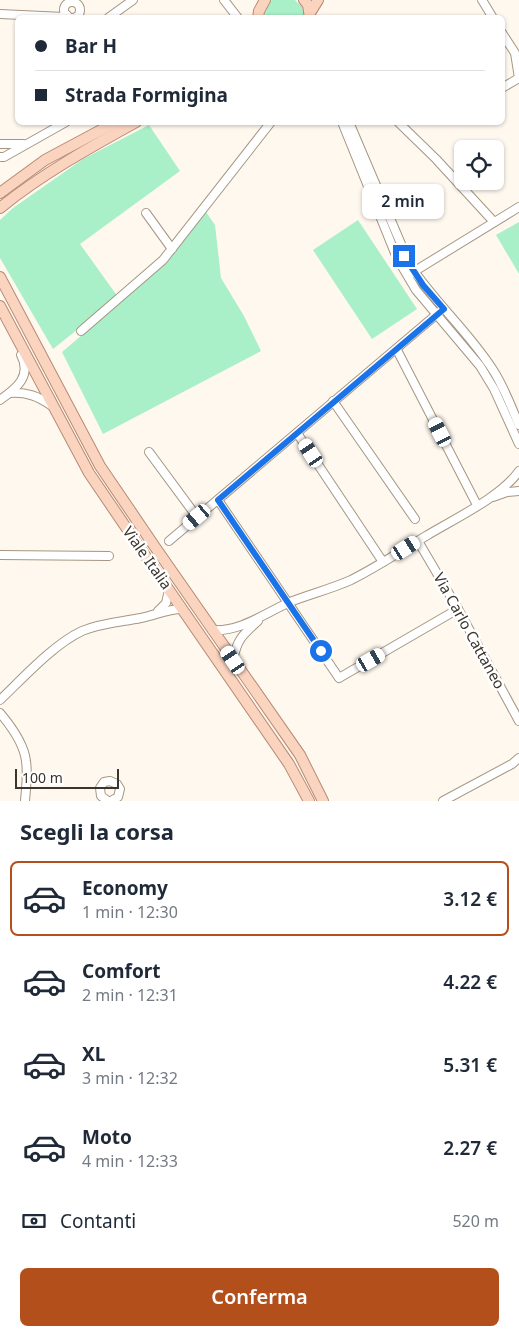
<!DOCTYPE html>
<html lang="it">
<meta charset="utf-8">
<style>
:root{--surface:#fff;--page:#f2f2f3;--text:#1f2937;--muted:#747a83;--line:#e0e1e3;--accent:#b24f1a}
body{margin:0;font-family:"Noto Sans",sans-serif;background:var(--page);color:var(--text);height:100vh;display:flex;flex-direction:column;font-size:19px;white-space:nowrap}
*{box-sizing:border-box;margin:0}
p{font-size:16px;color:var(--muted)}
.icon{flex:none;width:28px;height:28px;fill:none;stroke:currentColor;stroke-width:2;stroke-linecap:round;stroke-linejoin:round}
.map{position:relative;height:801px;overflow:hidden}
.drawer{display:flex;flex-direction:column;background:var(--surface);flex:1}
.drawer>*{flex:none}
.banner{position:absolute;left:15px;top:15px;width:490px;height:110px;border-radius:8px;box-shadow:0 1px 4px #0004;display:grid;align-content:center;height:110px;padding:0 20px;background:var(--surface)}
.fabs{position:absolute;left:454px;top:140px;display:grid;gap:10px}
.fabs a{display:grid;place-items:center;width:50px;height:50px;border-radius:8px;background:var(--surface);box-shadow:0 1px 4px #0004;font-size:25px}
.scale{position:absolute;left:15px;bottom:12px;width:104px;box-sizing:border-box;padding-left:5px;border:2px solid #3b352d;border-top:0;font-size:14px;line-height:18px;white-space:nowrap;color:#3b352d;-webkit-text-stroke:4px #fff;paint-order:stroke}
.end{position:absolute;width:22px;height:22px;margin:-11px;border:6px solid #1a73e8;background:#fff;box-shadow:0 0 0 2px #fff}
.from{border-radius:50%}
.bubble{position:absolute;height:35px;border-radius:8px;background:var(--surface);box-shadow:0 1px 4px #0004;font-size:16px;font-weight:600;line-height:35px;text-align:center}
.car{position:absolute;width:15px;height:30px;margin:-15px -8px;border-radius:6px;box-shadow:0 0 4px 1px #0007;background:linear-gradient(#fff 24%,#345 0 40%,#fff 0 76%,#345 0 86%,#fff 0)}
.banner b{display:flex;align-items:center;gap:18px;height:48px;font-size:19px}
.banner b+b{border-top:1px solid var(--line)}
.banner i{width:12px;height:12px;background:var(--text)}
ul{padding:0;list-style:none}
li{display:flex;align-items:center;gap:15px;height:75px;margin:0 10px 8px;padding:0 10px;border:2px solid transparent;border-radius:8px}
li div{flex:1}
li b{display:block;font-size:19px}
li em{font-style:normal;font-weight:600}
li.on{border-color:var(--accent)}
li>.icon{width:45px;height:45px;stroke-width:1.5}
h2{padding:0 20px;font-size:22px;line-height:60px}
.pay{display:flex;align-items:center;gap:12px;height:55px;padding:0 20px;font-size:19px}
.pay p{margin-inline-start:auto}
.primary-button{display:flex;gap:10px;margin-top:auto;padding:10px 20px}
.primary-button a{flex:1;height:58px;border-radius:8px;background:var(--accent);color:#fff;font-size:20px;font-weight:600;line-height:58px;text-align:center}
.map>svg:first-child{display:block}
.green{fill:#a9efc8}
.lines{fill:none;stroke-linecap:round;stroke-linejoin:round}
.minor-casing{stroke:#a59682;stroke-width:10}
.major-casing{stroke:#b68a71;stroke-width:12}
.minor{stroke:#fff;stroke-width:8}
.major{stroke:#fbd4c0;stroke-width:10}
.route{stroke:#1a73e8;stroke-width:6}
.labels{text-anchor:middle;stroke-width:5;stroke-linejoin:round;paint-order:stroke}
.street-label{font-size:15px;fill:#3b352d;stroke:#fff}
</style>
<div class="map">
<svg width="519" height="801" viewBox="0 0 519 801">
<rect width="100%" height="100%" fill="#fff8ef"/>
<g class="green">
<path d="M 272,0 L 295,0 L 302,7 L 305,17 L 263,18 L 268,3 Z"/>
<path d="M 149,125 L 180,171 L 80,244 L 118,297 L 53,349 L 0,258 L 0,220 L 13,208 L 83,159 Z"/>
<path d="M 206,212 L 215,225 L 221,278 L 244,316 L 261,351 L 103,434 L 62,352 L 162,267 Z"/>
<path d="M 358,220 L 417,309 L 372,339 L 313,250 Z"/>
<path d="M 519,222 L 519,274 L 496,235 Z"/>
</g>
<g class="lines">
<defs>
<g id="minor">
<path d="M 224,0 L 238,18"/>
<path d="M 482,0 L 493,18"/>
<circle cx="72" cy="10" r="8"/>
<path d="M 0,14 L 64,17 L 67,15"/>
<path d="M 108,18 L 133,0"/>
<path d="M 502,33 L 515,53 L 519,78"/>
<path d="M 502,88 L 519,78"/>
<path d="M 342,122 L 397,258 L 416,290 L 480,366 L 494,389 L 519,444"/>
<path d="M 349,122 L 410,265 C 434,302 469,332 493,370 C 504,387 511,406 519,425"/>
<path d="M 398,122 L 436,159 L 494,222"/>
<path d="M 0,144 L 23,144"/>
<path d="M 0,157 L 4,157 L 66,122"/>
<path d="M 146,213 L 172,249"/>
<path d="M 410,274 L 519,207"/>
<path d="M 81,331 L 163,260 L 271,122"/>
<path d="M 397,350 L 477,505"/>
<path d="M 10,393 C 27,392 38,396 52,406"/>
<path d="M 0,400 C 17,388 32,376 21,355"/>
<path d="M 333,401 L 415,519"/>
<path d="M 297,433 L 383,562"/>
<path d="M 149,452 L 197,517"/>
<path d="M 493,497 L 507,492 L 519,491"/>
<path d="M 218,500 L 339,678 L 458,609"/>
<path d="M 169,541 L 443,309"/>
<path d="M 418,541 L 458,609 L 519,721"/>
<path d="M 0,555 L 109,556"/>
<path d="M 158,611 L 166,603 L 169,590"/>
<path d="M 212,630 C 241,632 265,613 290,602 C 310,594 331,589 351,580 C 377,567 401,551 426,536 C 454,519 501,497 519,471"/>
<path d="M 233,660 C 237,640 242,635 258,621"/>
<path d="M 0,700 C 23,678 54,644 82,631 C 101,623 121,622 141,618 C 156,615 167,609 182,609"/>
<path d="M 0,713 C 11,726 24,744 26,761 C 28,774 26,788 25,801"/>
<path d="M 108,801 L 101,796 L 100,788 L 104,782 L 110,781 L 117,784 L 120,789 L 118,797 L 111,801"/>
<path d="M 443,801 L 512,764 L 519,758"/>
</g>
<g id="major">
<path d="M 304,0 L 308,5 L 310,18"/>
<path d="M 310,13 L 318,0"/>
<path d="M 258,18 L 259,11 L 265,0"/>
<path d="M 0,193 L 45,160 L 116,122"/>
<path d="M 0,208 C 42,174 89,148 136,122"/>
<path d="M 0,277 L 100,466 L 155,547 L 300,755 L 323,801"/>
<path d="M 0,306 L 89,473 L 140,548 L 289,764 L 309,801"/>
</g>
</defs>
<use href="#minor" class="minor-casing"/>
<use href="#major" class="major-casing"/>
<use href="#minor" class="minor"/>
<use href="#major" class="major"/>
</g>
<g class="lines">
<path class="route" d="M 321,651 L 218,500 L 444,309 L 423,285 L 404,256"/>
</g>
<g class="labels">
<g class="street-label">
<text transform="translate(147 558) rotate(55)" y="5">Viale Italia</text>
<text transform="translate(469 631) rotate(61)" y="5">Via Carlo Cattaneo</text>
</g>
</g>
</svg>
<div class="fabs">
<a><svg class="icon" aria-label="locate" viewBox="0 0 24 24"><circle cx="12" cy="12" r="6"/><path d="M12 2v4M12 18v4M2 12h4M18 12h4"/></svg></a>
</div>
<div class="scale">100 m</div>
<i class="end from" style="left:321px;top:651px"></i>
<i class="end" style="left:404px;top:256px"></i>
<div class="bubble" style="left:362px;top:184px;width:82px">2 min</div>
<i class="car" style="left:440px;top:432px;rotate:333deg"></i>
<i class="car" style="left:311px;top:453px;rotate:327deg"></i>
<i class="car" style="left:197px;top:517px;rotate:230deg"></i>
<i class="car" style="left:406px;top:548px;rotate:58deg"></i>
<i class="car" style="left:233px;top:660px;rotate:326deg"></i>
<i class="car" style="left:371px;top:660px;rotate:60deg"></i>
<div class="banner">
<b><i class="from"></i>Bar H</b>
<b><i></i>Strada Formigina</b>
</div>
</div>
<section class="drawer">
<h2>Scegli la corsa</h2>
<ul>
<li class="on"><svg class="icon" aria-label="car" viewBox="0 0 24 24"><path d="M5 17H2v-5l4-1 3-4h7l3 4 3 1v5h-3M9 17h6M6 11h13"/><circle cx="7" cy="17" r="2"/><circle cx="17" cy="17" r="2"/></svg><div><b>Economy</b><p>1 min · 12:30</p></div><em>3.12 €</em></li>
<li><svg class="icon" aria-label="car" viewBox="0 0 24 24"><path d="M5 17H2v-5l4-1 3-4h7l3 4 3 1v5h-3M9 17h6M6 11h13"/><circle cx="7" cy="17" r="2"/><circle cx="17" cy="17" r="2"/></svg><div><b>Comfort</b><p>2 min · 12:31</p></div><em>4.22 €</em></li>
<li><svg class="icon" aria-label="car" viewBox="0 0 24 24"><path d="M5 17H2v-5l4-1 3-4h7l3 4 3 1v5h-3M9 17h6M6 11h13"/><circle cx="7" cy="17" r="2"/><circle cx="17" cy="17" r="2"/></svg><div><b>XL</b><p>3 min · 12:32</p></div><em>5.31 €</em></li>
<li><svg class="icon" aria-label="car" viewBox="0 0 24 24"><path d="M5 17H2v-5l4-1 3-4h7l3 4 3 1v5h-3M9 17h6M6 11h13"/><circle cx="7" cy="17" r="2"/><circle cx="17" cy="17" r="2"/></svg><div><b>Moto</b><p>4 min · 12:33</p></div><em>2.27 €</em></li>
</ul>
<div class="pay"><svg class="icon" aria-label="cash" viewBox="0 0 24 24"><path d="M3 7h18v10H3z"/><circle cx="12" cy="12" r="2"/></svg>Contanti<p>520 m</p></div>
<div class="primary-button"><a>Conferma</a></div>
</section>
